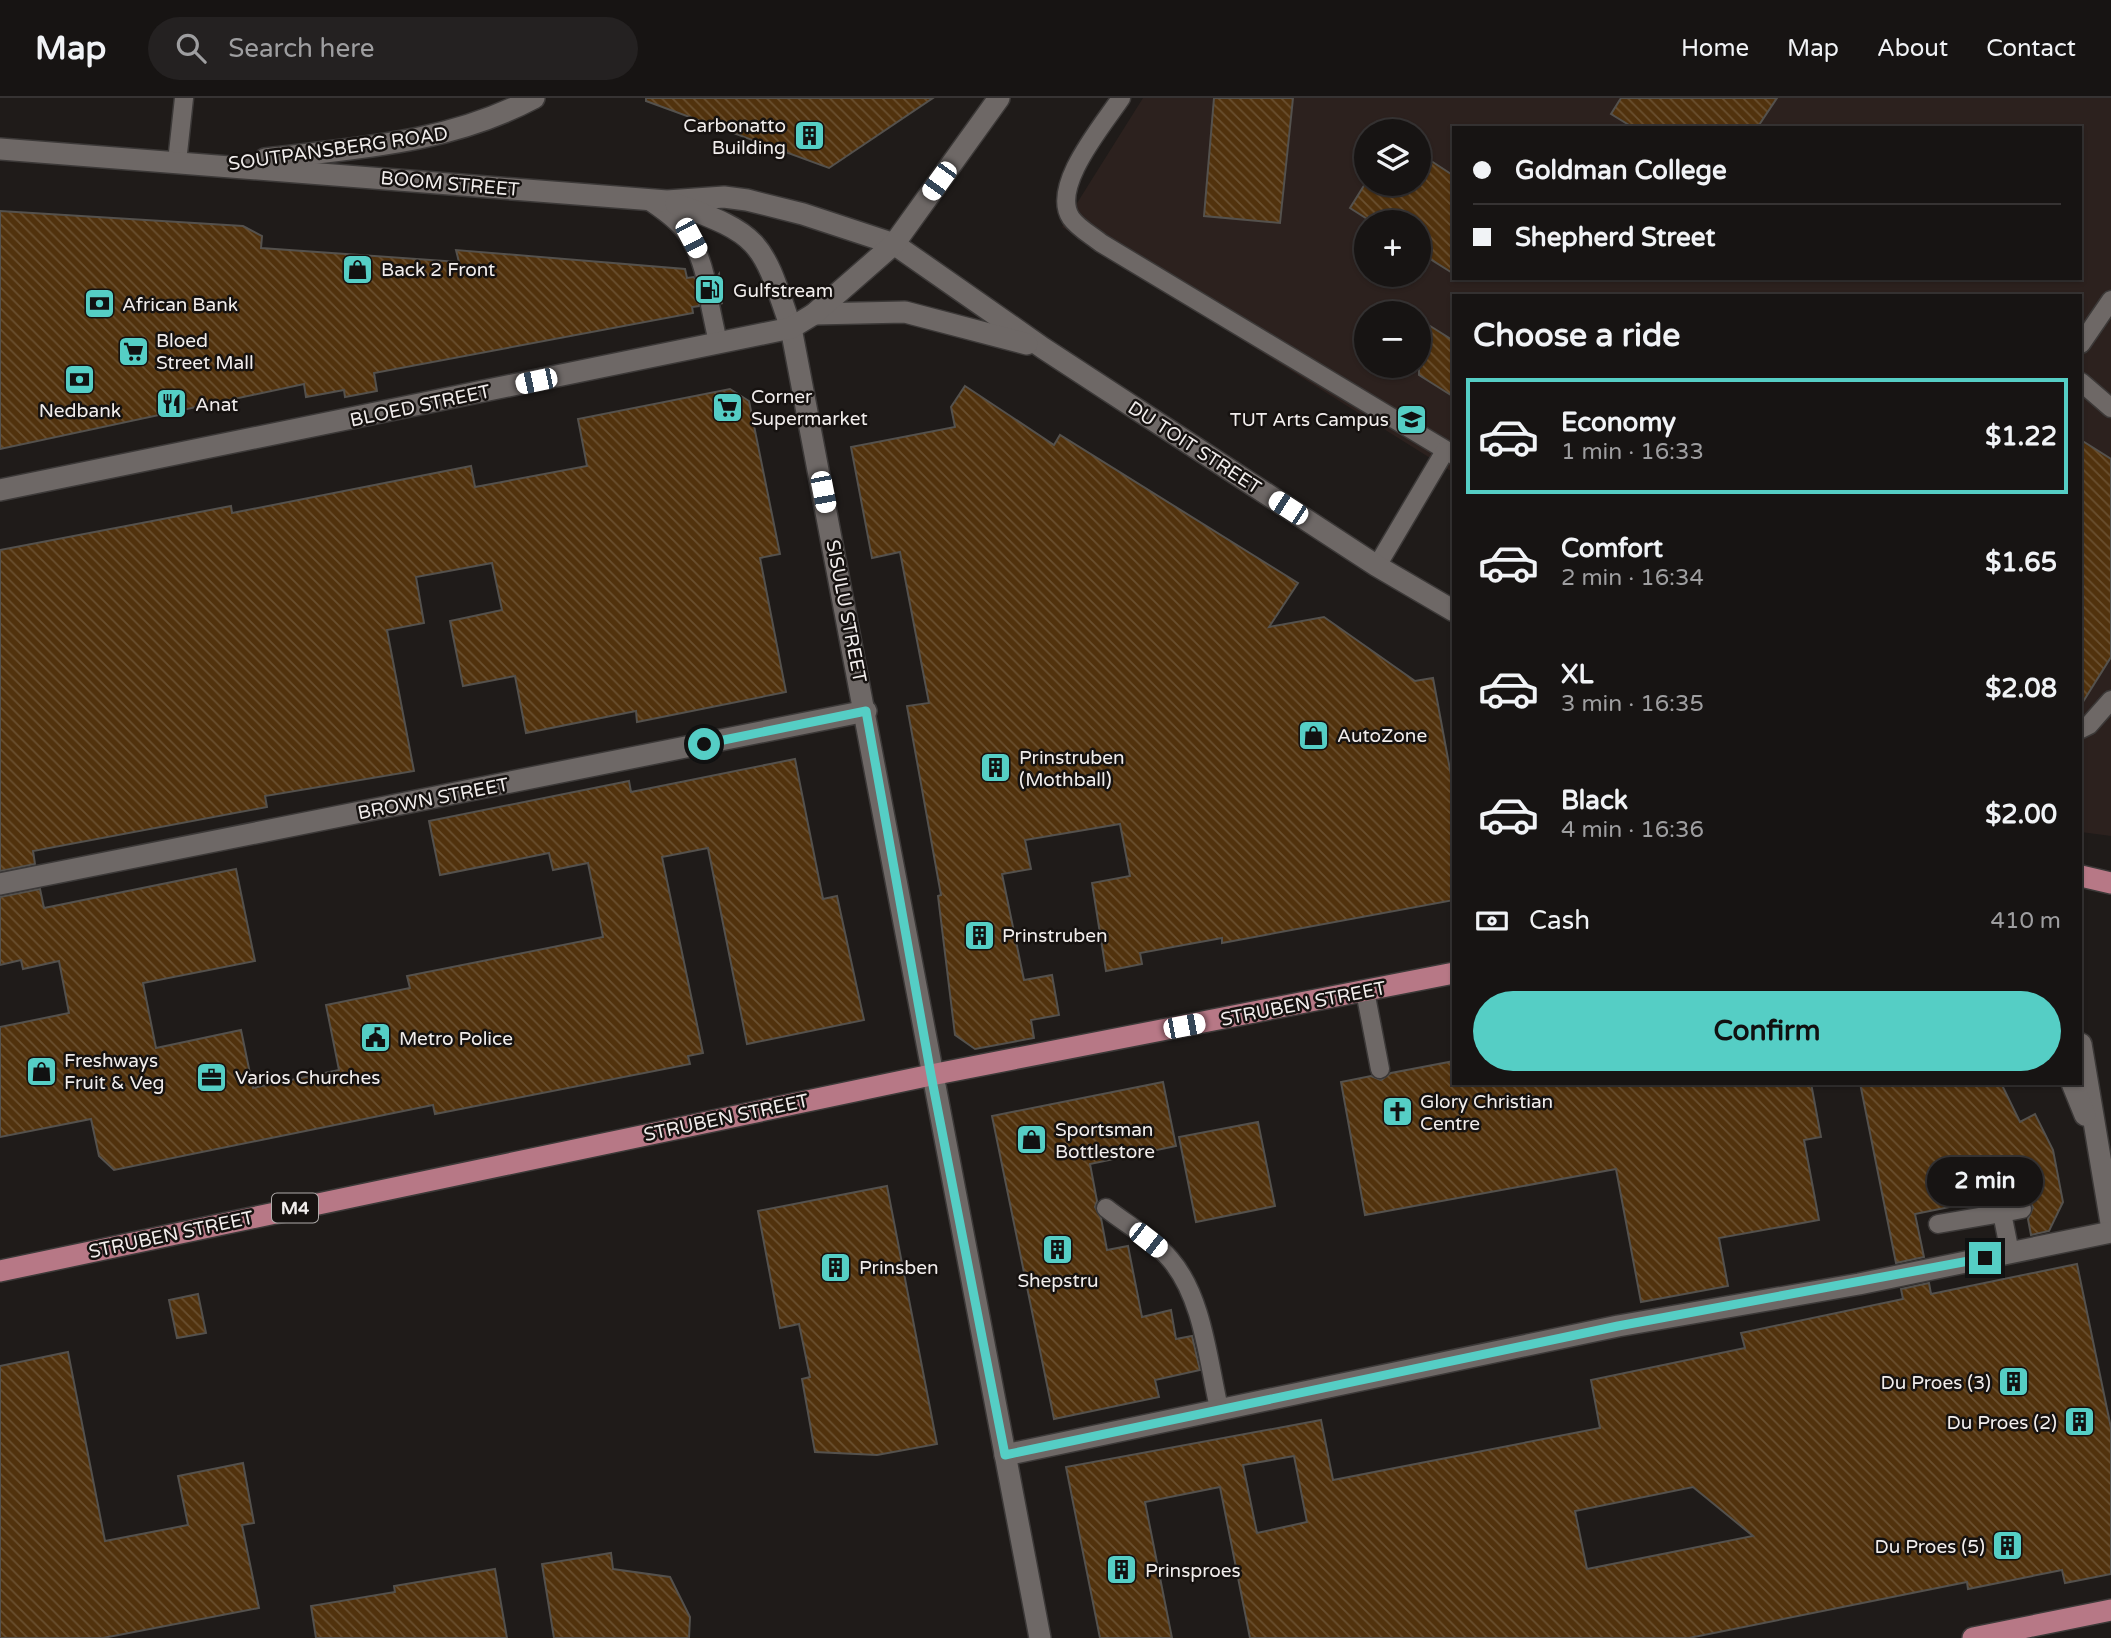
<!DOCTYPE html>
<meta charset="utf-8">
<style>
:root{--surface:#171413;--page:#242121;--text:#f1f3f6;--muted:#9e9ea0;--line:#363333;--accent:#55cec5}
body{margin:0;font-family:"Varela Round",sans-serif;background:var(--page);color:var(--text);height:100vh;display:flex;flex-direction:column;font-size:26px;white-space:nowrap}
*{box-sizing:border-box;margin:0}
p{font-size:23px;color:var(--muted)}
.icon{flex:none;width:38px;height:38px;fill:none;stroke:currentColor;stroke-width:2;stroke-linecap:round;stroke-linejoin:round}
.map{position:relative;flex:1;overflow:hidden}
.panel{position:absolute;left:1452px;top:196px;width:630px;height:791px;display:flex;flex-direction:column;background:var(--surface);border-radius:0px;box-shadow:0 2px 5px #0004,0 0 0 2px var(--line)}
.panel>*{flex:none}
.hud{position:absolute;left:1452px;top:28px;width:630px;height:154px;border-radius:0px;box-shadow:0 2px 5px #0004,0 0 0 2px var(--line);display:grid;align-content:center;height:154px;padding:0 21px;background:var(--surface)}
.tools{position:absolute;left:1354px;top:21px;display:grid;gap:14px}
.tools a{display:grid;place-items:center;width:77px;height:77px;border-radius:50%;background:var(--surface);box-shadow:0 2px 5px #0004,0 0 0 2px var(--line);font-size:35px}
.end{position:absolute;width:32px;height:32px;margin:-16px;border:9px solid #55cec5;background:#111;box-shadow:0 0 0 4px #111}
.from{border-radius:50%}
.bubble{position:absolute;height:49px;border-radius:24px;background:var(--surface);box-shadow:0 2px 5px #0004,0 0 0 2px var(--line);font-size:23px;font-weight:700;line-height:49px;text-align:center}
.car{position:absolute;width:21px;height:42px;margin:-21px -10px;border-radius:9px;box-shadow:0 0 5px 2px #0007;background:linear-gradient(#fff 24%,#345 0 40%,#fff 0 76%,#345 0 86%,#fff 0)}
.hud b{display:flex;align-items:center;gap:24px;height:66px;font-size:26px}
.hud b+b{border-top:2px solid var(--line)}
.hud i{width:18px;height:18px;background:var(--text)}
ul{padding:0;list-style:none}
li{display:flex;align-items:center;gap:21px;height:116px;margin:0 14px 10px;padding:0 7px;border:4px solid transparent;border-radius:0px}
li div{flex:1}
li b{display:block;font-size:26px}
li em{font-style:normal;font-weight:700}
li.on{border-color:var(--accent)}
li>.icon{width:63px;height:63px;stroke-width:1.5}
h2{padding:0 21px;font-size:32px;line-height:84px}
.pay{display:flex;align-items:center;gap:18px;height:77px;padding:0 21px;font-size:26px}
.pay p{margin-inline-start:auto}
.cta{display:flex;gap:14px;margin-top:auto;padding:14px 21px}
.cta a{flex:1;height:80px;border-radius:42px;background:var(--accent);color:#111;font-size:28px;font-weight:700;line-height:80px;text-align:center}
header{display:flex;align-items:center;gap:42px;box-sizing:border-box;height:98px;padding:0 35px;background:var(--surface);border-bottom:2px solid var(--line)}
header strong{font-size:33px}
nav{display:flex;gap:38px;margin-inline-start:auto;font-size:24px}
.search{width:490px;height:63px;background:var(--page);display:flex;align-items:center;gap:18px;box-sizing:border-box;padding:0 24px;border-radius:38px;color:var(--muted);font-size:26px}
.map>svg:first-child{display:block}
.built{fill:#2c211e;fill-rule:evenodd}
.building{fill:url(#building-back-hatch);stroke:#54514d;stroke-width:2;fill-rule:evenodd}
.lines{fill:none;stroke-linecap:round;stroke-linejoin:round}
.lane-casing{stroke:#3c3938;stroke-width:21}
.street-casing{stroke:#3c3938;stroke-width:24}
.secondary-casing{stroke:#3c3938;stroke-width:24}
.primary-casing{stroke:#3c3938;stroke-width:24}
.lane{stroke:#6e6866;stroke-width:18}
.street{stroke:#6e6866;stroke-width:21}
.secondary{stroke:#6e6866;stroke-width:21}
.primary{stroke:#b77886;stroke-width:21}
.route{stroke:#55cec5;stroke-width:9}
.labels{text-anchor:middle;stroke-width:5;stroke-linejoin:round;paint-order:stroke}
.shield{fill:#161210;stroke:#afabaa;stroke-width:2}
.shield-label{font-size:18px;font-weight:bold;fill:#f1edec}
.poi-label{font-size:19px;fill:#f1edec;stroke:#161210;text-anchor:start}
.street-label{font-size:19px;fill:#f1edec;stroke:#161210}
</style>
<header>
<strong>Map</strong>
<div class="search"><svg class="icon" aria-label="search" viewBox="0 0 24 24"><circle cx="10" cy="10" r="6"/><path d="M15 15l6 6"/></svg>Search here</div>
<nav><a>Home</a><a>Map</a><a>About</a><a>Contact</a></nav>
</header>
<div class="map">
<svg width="2111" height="1540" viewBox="0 0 2111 1540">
<defs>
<pattern id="building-back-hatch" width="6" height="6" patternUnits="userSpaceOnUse" patternTransform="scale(1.75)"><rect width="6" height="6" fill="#51320d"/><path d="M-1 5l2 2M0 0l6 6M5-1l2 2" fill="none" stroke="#6a5030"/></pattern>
</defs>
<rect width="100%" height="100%" fill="#1f1b19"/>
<path class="built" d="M 1143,0 L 2111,0 L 2111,738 L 2081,734 L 2081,198 L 1454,198 L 1454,375 L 1062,129 ZM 1454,30 L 2081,30 L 2081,180 L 1454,180 ZM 1367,33 L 1419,33 L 1419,86 L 1367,86 ZM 1367,124 L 1419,124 L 1419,177 L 1367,177 ZM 1367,215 L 1419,215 L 1419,268 L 1367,268 Z"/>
<g class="building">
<path d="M 646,0 L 933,0 L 829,70 L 646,3 Z"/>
<path d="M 1214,0 L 1293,0 L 1280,125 L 1204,118 Z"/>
<path d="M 1621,0 L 1777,0 L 1757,30 L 1634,30 L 1611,16 Z"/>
<path d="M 1419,55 L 1454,78 L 1454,176 L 1419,154 L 1419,124 L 1372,124 L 1350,110 L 1365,86 L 1419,86 Z"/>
<path d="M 0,113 L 243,128 L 262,138 L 261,150 L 459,164 L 456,152 L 685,171 L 687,180 L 694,179 L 703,189 L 713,186 L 719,176 L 722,206 L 718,199 L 708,196 L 702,199 L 699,208 L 692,209 L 693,215 L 374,275 L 377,293 L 345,299 L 344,292 L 306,299 L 304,286 L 0,351 Z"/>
<path d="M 1419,221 L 1454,243 L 1454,299 L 1419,277 Z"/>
<path d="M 965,288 L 1054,347 L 1060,337 L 1298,485 L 1269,529 L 1324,519 L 1415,583 L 1433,580 L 1454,693 L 1454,802 L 1222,845 L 1222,840 L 1140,855 L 1142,866 L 1106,873 L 1092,785 L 1130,778 L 1120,726 L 1025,742 L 1031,771 L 1002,776 L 1024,882 L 1052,877 L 1059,917 L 1031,922 L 1034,940 L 975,951 L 955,937 L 938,798 L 941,797 L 907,608 L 929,605 L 900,454 L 872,460 L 851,349 L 955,329 L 951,309 Z"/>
<path d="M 730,291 L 749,303 L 780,456 L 760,460 L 786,594 L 637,624 L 636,613 L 526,635 L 515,578 L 463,588 L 450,523 L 502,512 L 492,465 L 416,479 L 424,525 L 387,532 L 414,673 L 265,698 L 267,709 L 33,753 L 35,766 L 0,773 L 0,452 L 231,408 L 232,415 L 471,368 L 475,389 L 587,368 L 578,321 Z"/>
<path d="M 2081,342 L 2111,361 L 2111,559 L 2081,607 Z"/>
<path d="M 795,661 L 823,801 L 837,798 L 864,922 L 747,946 L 708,750 L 662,759 L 703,955 L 688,958 L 690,966 L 435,1016 L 433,1007 L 114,1072 L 99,1058 L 91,1021 L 0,1039 L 0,929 L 69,915 L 59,863 L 23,871 L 21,862 L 0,867 L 0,799 L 40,791 L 44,810 L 236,771 L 255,863 L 143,885 L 156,950 L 241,932 L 253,990 L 339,972 L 326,907 L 410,890 L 407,878 L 603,839 L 588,765 L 553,772 L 549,755 L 440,777 L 429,723 L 629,683 L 631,694 Z"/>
<path d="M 1454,963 L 1454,985 L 1811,985 L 1821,1039 L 1804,1042 L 1819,1122 L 1719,1140 L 1728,1188 L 1641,1204 L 1616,1071 L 1365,1117 L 1341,984 L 1371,978 L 1381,982 L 1391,975 Z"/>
<path d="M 1163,984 L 1176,1048 L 1090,1066 L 1097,1103 L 1095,1109 L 1101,1120 L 1107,1152 L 1128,1148 L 1142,1219 L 1171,1212 L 1176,1241 L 1192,1238 L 1200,1272 L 1155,1282 L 1159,1299 L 1054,1321 L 992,1018 Z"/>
<path d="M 1860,985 L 2001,985 L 2020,1024 L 2035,1016 L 2053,1052 L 2063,1104 L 2049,1133 L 2031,1137 L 2028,1121 L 2033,1109 L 2023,1094 L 1915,1116 L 1924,1159 L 1896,1165 Z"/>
<path d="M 1258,1024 L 1275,1108 L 1196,1124 L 1179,1039 Z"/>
<path d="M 887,1088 L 937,1346 L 877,1357 L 815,1354 L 802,1281 L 810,1279 L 799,1226 L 780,1230 L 758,1113 Z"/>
<path d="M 2077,1166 L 2111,1330 L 2111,1476 L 2065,1485 L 2062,1472 L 1968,1491 L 1967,1484 L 1689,1540 L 1250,1540 L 1220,1389 L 1145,1404 L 1172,1540 L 1100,1540 L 1066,1369 L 1321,1322 L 1333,1382 L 1600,1330 L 1591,1282 L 1745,1250 L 1741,1235 L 1903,1201 L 1901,1191 L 1929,1185 L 1931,1196 ZM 1294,1358 L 1307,1424 L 1257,1435 L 1243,1367 ZM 1693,1389 L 1753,1438 L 1587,1471 L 1575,1413 Z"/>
<path d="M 198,1196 L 206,1235 L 177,1240 L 169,1202 Z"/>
<path d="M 68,1254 L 105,1443 L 188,1427 L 178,1378 L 243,1365 L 254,1425 L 242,1427 L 259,1510 L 103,1540 L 0,1540 L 0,1268 Z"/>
<path d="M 611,1455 L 613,1471 L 670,1479 L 690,1519 L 689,1540 L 554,1540 L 542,1466 Z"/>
<path d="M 495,1471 L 507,1540 L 316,1540 L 311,1508 L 395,1494 L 394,1488 Z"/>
</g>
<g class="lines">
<defs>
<g id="lane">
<path d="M 1121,0 C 1103,27 1050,89 1071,120 C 1078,130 1091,137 1101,145 L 1454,357"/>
<path d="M 177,64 L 184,0"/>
<path d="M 646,101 C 680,123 695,137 705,178"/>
<path d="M 710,207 L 718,245"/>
<path d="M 2081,246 L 2111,202"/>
<path d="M 2081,284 L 2111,310"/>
<path d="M 1377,468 L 1445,353"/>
<path d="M 2081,631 L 2089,627 L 2111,602"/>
<path d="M 1365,893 L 1380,971"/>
<path d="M 1106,1110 C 1126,1126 1153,1141 1170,1161 C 1203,1199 1208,1263 1219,1310"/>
<path d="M 2002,1115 L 2022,1111"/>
<path d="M 1938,1126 L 2002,1115 L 2010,1155"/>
</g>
<g id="street">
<path d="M 0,786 L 866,613"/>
<path d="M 2081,946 L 2111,1125"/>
<path d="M 2072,985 L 2085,1017"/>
<path d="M 1005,1357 L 1618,1228 L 1859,1186 L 2111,1134"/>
</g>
<g id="secondary">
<path d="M 0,51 L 667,103 L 724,99 L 747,102 L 803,116 L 894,146 L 1043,250 L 1377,468 L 1454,513"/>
<path d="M 265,61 C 359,50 449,45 534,0"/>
<path d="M 676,106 C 763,137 762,145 791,230 L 1040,1540"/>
<path d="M 814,216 L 905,214 L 1027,246"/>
<path d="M 0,392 L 791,230 L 814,216 L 894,146 L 999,0"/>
</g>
<g id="primary">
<path d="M 2081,778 L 2111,785"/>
<path d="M 0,1173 L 931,977 L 1454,875"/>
<path d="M 1973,1540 L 2111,1512"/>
</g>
</defs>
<use href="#lane" class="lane-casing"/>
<use href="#street" class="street-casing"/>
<use href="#secondary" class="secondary-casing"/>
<use href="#primary" class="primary-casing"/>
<use href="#lane" class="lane"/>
<use href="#street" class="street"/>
<use href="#secondary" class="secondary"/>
<use href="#primary" class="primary"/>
</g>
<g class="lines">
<path class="route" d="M 704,646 L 866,613 L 931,977 L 1005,1357 L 1618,1228 L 1985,1160"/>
</g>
<defs>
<symbol id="building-square" viewBox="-11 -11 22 22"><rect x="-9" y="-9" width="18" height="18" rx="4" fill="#55cec5" stroke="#161210"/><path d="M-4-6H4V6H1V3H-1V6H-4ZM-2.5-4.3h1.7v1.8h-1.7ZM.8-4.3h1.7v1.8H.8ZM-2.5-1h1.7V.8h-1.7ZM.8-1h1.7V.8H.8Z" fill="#111"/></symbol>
<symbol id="shop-square" viewBox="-11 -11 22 22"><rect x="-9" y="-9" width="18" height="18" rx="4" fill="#55cec5" stroke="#161210"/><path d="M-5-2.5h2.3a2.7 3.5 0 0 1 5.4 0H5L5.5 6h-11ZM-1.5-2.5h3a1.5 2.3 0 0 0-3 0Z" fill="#111"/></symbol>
<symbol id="fuel-square" viewBox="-11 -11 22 22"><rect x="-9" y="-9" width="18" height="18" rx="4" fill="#55cec5" stroke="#161210"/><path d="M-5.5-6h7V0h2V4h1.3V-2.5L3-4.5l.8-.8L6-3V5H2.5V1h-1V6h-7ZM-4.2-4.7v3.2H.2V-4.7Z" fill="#111"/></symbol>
<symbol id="bank-square" viewBox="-11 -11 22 22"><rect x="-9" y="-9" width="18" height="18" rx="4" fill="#55cec5" stroke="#161210"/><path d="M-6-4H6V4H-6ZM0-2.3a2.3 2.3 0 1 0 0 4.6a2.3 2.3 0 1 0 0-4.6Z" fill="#111"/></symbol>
<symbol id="supermarket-square" viewBox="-11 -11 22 22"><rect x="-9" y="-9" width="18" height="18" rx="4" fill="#55cec5" stroke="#161210"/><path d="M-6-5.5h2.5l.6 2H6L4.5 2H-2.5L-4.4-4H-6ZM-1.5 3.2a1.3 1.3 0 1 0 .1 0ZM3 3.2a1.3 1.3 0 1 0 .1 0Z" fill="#111"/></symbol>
<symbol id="restaurant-square" viewBox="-11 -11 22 22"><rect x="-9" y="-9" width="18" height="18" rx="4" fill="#55cec5" stroke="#161210"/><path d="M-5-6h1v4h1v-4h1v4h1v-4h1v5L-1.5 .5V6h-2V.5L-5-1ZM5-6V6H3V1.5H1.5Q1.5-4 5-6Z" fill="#111"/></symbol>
<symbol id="university-square" viewBox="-11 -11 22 22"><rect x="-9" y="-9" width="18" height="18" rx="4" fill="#55cec5" stroke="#161210"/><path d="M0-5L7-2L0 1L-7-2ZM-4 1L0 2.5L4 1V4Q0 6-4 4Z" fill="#111"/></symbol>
<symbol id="civic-square" viewBox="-11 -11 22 22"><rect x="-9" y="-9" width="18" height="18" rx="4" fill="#55cec5" stroke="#161210"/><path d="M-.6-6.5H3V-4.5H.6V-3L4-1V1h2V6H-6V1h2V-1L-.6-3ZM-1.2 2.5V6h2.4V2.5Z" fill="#111"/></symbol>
<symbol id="office-square" viewBox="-11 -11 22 22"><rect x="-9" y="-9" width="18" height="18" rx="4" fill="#55cec5" stroke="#161210"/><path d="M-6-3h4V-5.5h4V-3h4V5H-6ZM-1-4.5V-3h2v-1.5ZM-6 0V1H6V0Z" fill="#111"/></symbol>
<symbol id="church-square" viewBox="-11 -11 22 22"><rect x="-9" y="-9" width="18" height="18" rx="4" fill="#55cec5" stroke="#161210"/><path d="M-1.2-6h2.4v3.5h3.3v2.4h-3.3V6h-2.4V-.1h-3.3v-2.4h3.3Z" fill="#111"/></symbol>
</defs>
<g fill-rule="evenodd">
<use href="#building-square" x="792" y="20" width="35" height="35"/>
<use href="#shop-square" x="340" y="154" width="35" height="35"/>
<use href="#fuel-square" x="692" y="174" width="35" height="35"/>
<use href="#bank-square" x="82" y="188" width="35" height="35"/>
<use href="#supermarket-square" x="116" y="236" width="35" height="35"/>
<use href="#bank-square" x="62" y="264" width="35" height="35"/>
<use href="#restaurant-square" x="154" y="288" width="35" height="35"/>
<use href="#supermarket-square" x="710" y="292" width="35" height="35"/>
<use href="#university-square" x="1394" y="304" width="35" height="35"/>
<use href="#shop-square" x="1296" y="620" width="35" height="35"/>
<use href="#building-square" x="978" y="652" width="35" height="35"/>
<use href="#building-square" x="962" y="820" width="35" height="35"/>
<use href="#civic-square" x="358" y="922" width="35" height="35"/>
<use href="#shop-square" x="24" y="956" width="35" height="35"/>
<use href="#office-square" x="194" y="962" width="35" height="35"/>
<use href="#church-square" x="1380" y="996" width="35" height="35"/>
<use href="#shop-square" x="1014" y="1024" width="35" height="35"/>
<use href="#building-square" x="1040" y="1134" width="35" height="35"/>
<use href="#building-square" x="818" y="1152" width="35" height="35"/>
<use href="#building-square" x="1996" y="1266" width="35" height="35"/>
<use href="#building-square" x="2062" y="1306" width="35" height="35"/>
<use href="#building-square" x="1990" y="1430" width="35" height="35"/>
<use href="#building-square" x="1104" y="1454" width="35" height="35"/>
</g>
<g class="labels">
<rect class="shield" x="272" y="1095.5" width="46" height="29" rx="5"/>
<g class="shield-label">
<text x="295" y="1116">M4</text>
</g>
<g class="poi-label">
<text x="786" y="34" text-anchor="end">Carbonatto<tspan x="786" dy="22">Building</tspan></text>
<text x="381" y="178">Back 2 Front</text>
<text x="733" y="199">Gulfstream</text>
<text x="122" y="213">African Bank</text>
<text x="156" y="249">Bloed<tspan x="156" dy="22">Street Mall</tspan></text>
<text x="751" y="305">Corner<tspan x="751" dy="22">Supermarket</tspan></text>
<text x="195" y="313">Anat</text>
<text x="80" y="319" text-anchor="middle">Nedbank</text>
<text x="1389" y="328" text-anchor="end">TUT Arts Campus</text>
<text x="1337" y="644">AutoZone</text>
<text x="1019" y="666">Prinstruben<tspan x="1019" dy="22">(Mothball)</tspan></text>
<text x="1002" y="844">Prinstruben</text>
<text x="399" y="947">Metro Police</text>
<text x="64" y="969">Freshways<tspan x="64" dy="22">Fruit &amp; Veg</tspan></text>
<text x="235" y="986">Varios Churches</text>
<text x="1420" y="1010">Glory Christian<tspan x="1420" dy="22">Centre</tspan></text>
<text x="1055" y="1038">Sportsman<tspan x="1055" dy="22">Bottlestore</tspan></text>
<text x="859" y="1176">Prinsben</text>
<text x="1058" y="1189" text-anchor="middle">Shepstru</text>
<text x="1991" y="1291" text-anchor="end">Du Proes (3)</text>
<text x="2057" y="1331" text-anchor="end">Du Proes (2)</text>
<text x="1985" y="1455" text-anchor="end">Du Proes (5)</text>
<text x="1145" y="1479">Prinsproes</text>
</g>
<g class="street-label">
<text transform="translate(338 50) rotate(-8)" y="7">SOUTPANSBERG ROAD</text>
<text transform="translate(450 85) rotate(5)" y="7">BOOM STREET</text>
<text transform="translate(420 307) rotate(-12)" y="7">BLOED STREET</text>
<text transform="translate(1195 349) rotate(33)" y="7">DU TOIT STREET</text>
<text transform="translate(847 513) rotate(79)" y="7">SISULU STREET</text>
<text transform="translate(433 700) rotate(-11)" y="7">BROWN STREET</text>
<text transform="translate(1303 905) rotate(-11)" y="7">STRUBEN STREET</text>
<text transform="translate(726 1019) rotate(-12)" y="7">STRUBEN STREET</text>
<text transform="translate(171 1136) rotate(-12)" y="7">STRUBEN STREET</text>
</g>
</g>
</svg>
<div class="tools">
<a><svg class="icon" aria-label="layers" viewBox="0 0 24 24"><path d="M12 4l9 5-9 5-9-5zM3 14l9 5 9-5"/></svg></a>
<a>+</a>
<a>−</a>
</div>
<i class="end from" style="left:704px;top:646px"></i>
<i class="end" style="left:1985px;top:1160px"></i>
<div class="bubble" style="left:1927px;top:1059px;width:116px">2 min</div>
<i class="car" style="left:939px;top:83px;rotate:216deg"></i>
<i class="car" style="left:691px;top:140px;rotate:152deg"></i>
<i class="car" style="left:536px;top:283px;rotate:258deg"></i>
<i class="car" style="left:823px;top:394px;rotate:169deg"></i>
<i class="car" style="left:1288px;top:410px;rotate:303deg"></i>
<i class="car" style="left:1184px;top:928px;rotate:79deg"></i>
<i class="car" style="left:1148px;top:1142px;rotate:128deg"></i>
<div class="hud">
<b><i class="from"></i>Goldman College</b>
<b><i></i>Shepherd Street</b>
</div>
<section class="panel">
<h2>Choose a ride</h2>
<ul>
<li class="on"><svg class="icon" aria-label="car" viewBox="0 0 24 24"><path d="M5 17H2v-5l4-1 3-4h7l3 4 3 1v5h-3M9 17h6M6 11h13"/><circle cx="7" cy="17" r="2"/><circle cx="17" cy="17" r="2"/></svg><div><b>Economy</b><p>1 min · 16:33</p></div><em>$1.22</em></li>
<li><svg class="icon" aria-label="car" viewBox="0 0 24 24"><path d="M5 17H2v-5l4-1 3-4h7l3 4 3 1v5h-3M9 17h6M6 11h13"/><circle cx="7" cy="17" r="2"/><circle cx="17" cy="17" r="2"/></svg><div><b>Comfort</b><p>2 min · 16:34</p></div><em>$1.65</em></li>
<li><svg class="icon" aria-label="car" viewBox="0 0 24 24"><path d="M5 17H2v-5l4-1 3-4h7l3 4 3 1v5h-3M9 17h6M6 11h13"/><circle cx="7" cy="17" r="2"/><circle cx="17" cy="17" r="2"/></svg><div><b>XL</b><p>3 min · 16:35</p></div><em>$2.08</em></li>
<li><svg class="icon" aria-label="car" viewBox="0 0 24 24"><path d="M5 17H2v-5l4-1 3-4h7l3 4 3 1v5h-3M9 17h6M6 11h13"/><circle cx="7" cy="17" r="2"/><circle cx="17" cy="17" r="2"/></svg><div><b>Black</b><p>4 min · 16:36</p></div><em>$2.00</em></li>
</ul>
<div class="pay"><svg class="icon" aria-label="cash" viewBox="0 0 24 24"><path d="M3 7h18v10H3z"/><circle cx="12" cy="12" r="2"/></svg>Cash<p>410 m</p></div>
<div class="cta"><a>Confirm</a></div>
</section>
</div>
